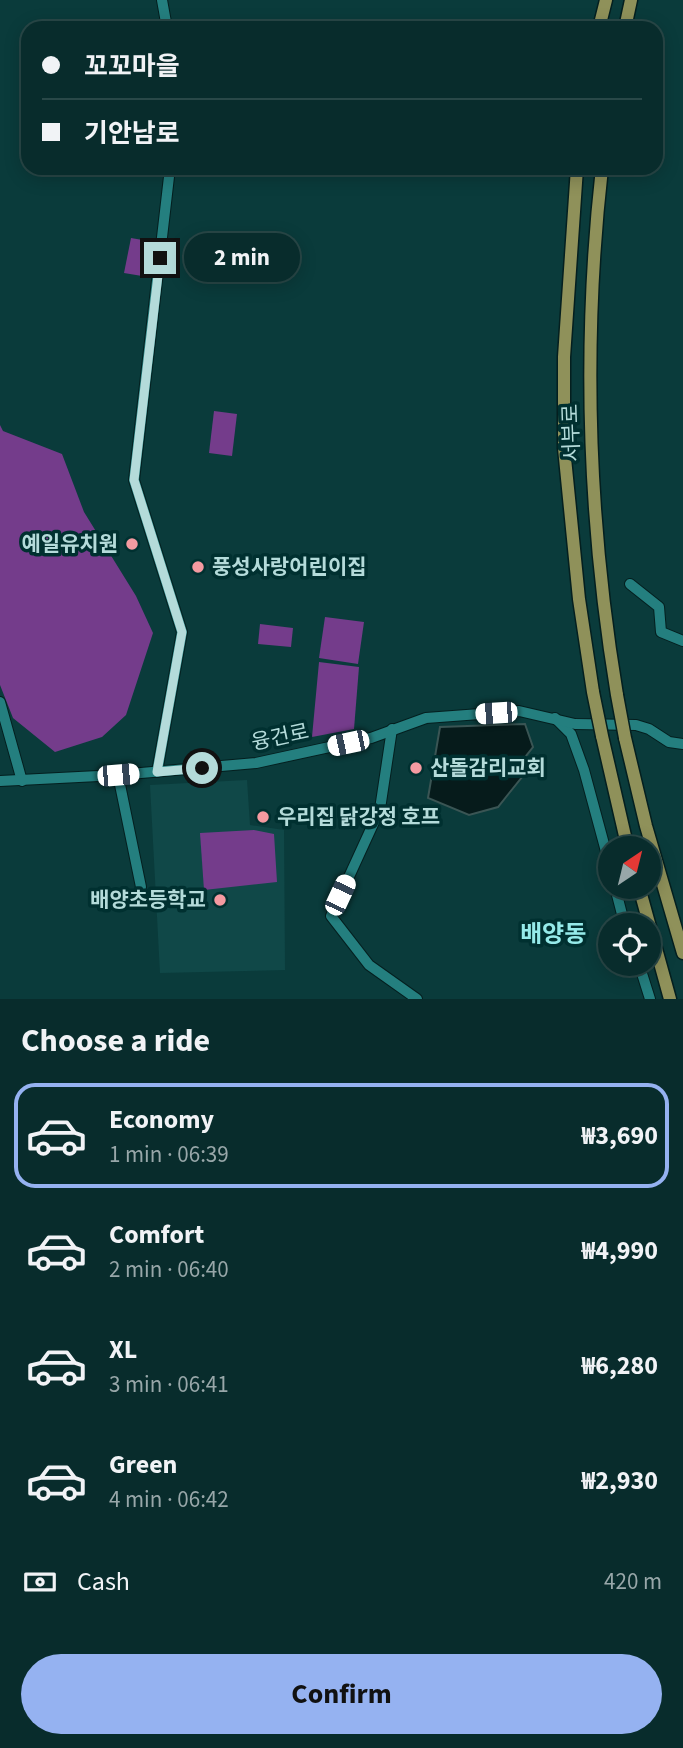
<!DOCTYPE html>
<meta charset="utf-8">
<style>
:root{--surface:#082c2c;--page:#113434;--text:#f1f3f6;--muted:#98a7a9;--line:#294848;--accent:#95b2f1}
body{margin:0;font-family:"Source Sans 3","Noto Sans KR",sans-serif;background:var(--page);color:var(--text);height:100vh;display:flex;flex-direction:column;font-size:26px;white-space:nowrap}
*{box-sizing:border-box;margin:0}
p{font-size:23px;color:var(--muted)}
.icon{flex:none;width:38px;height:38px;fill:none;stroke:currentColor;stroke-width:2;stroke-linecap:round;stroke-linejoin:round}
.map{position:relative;height:999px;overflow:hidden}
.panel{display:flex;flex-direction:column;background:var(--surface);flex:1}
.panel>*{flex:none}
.banner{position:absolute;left:21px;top:21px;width:642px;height:154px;border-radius:21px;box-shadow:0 4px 18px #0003,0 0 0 2px var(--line);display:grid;align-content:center;height:154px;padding:0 21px;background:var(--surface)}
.needle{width:46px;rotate:35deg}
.controls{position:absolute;left:598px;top:836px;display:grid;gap:14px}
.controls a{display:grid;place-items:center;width:63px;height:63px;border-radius:50%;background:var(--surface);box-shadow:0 4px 18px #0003,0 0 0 2px var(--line);font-size:35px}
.end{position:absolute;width:32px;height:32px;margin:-16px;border:9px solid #b4dbda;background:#111;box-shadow:0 0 0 4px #111}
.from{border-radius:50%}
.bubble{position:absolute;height:49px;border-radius:24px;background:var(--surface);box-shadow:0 4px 18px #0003,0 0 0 2px var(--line);font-size:23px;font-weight:700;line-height:49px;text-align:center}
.car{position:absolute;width:21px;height:42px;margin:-21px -10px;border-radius:9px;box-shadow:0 0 5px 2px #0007;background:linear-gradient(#fff 24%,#345 0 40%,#fff 0 76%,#345 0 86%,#fff 0)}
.banner b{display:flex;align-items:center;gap:24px;height:66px;font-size:26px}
.banner b+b{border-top:2px solid var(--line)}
.banner i{width:18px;height:18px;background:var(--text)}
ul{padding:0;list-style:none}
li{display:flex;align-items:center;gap:21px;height:105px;margin:0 14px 10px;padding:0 7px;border:4px solid transparent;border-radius:21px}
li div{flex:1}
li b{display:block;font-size:26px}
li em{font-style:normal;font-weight:700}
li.on{border-color:var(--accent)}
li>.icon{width:63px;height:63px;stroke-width:1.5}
h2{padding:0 21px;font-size:32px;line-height:84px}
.pay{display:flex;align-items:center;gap:18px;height:77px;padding:0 21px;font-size:26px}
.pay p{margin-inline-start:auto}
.cta{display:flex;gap:14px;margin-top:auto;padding:14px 21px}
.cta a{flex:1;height:80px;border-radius:42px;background:var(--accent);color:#111;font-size:28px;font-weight:700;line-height:80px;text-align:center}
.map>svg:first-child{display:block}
.built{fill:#104848}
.green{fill:#743c8b}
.water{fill:#061b1b;stroke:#3a5554;stroke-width:2}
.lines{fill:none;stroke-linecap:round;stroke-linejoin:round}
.minor-casing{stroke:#041f1f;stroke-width:12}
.major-casing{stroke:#041f1f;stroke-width:15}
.minor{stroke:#247f7f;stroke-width:10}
.major{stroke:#8f915a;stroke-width:12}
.major-bridge-casing{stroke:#041f1f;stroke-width:15;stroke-linecap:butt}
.major-bridge{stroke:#8f915a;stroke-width:12}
.route{stroke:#b4dbda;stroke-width:9}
.poi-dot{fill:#f49aa1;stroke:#003030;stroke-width:2.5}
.labels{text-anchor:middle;stroke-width:7;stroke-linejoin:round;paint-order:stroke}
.street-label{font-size:21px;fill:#b4dbda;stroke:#003030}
.poi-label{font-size:21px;font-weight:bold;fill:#b4dbda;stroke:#003030;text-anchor:start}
.quarter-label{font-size:24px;font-weight:bold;fill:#95eae9;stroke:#003030}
</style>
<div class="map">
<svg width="683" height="999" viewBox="0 0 683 999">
<rect width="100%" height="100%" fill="#0a3b3b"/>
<path class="built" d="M 247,780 L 250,825 L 284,830 L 285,970 L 160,973 L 150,785 Z"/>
<g class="green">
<path d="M 131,238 L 154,242 L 148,277 L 124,273 Z"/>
<path d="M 214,411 L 237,414 L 232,456 L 209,453 Z"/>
<path d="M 0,425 L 3,431 L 62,454 L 84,512 L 136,596 L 153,633 L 126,715 L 102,737 L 55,752 L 13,718 L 0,685 Z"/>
<path d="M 325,617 L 364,622 L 358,664 L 319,658 Z"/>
<path d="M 260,624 L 293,628 L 291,647 L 258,644 Z"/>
<path d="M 319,662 L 359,667 L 354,729 L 312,737 Z"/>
<path d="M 254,830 L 274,834 L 277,882 L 204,890 L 200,833 Z"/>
</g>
<path class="water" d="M 525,724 L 533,747 L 526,756 L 522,777 L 498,807 L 469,815 L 428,798 L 440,727 Z"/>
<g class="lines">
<defs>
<g id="minor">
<path d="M 162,0 L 167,28"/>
<path d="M 630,584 L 659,607 L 661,632 L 683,641"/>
<path d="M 0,702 L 22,781"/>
<path d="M 555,718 L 571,734 L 584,770 L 611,870"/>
<path d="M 392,729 L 380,809 L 331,916 L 369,965 L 417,999"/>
<path d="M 157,772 L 182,632 L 134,480 L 170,168"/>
<path d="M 118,775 L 141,887"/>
<path d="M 0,781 L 118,775 L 256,763 L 371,738 L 426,718 L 519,711 L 575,724 L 636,725 L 649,729 L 669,742 L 683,744"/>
<path d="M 615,887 L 625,926"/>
<path d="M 639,964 L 650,999"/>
</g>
<g id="major">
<path d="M 599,28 L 606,0"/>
<path d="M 625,28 L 631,0"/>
<path d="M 577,168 L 564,357 L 564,448 L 579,599 L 593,692"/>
<path d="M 602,168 C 582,345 588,520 617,695"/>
<path d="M 602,736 L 628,849"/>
<path d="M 625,738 L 646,826 L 683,953"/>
<path d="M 639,887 L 670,999"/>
</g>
</defs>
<use href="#minor" class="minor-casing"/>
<use href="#major" class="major-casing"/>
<use href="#minor" class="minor"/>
<use href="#major" class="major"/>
<defs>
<g id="major-bridge">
<path d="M 593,692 L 602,736"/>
<path d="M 617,695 L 625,738"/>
</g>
</defs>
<use href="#major-bridge" class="major-bridge-casing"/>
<use href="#major-bridge" class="major-bridge"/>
</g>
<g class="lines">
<path class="route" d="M 160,258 L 134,480 L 182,632 L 157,772 L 202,768"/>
</g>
<g class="poi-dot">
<circle cx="132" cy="544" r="7"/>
<circle cx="198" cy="567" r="7"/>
<circle cx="416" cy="768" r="7"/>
<circle cx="263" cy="817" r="7"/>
<circle cx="220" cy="900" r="7"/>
</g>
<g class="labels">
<g class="street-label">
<text transform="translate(571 433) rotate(-92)" y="7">서부로</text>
<text transform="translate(280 737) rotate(-12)" y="7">융건로</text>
</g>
<g class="poi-label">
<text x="118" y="551" text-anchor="end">예일유치원</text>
<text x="212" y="574">풍성사랑어린이집</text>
<text x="430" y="775">산돌감리교회</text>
<text x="277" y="824">우리집 닭강정 호프</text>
<text x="206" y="907" text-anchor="end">배양초등학교</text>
</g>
<g class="quarter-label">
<text x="553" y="942">배양동</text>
</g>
</g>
</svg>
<div class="controls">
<a><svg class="needle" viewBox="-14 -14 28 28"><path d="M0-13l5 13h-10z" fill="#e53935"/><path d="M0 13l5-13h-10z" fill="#98a7a9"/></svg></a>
<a><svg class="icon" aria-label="locate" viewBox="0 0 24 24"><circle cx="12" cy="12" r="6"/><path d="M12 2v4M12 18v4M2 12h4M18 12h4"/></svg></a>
</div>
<i class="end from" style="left:202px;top:768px"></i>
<i class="end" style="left:160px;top:258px"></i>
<div class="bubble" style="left:184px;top:233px;width:116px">2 min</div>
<i class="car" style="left:496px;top:713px;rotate:266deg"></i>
<i class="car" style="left:348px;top:743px;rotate:258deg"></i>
<i class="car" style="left:118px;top:775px;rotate:85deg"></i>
<i class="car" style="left:340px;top:895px;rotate:25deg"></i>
<div class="banner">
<b><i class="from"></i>꼬꼬마을</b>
<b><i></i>기안남로</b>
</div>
</div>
<section class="panel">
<h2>Choose a ride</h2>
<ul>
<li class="on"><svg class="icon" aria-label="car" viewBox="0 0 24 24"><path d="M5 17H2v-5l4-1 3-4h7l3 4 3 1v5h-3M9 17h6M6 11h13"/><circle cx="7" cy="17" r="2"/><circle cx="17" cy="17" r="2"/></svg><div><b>Economy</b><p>1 min · 06:39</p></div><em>₩3,690</em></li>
<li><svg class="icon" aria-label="car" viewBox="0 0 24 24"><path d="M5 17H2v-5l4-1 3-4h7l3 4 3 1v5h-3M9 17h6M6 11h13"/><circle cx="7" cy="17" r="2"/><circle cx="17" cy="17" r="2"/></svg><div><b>Comfort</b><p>2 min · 06:40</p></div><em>₩4,990</em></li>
<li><svg class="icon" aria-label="car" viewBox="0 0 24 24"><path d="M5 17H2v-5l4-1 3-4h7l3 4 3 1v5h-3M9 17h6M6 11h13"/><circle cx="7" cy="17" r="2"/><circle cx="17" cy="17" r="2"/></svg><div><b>XL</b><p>3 min · 06:41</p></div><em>₩6,280</em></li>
<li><svg class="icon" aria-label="car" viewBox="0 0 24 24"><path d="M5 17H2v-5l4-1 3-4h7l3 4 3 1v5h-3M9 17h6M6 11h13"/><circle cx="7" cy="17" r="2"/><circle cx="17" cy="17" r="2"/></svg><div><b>Green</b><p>4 min · 06:42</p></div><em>₩2,930</em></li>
</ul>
<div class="pay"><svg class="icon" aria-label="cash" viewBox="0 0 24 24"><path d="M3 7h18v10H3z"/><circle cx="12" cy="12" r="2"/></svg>Cash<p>420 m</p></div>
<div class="cta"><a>Confirm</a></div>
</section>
